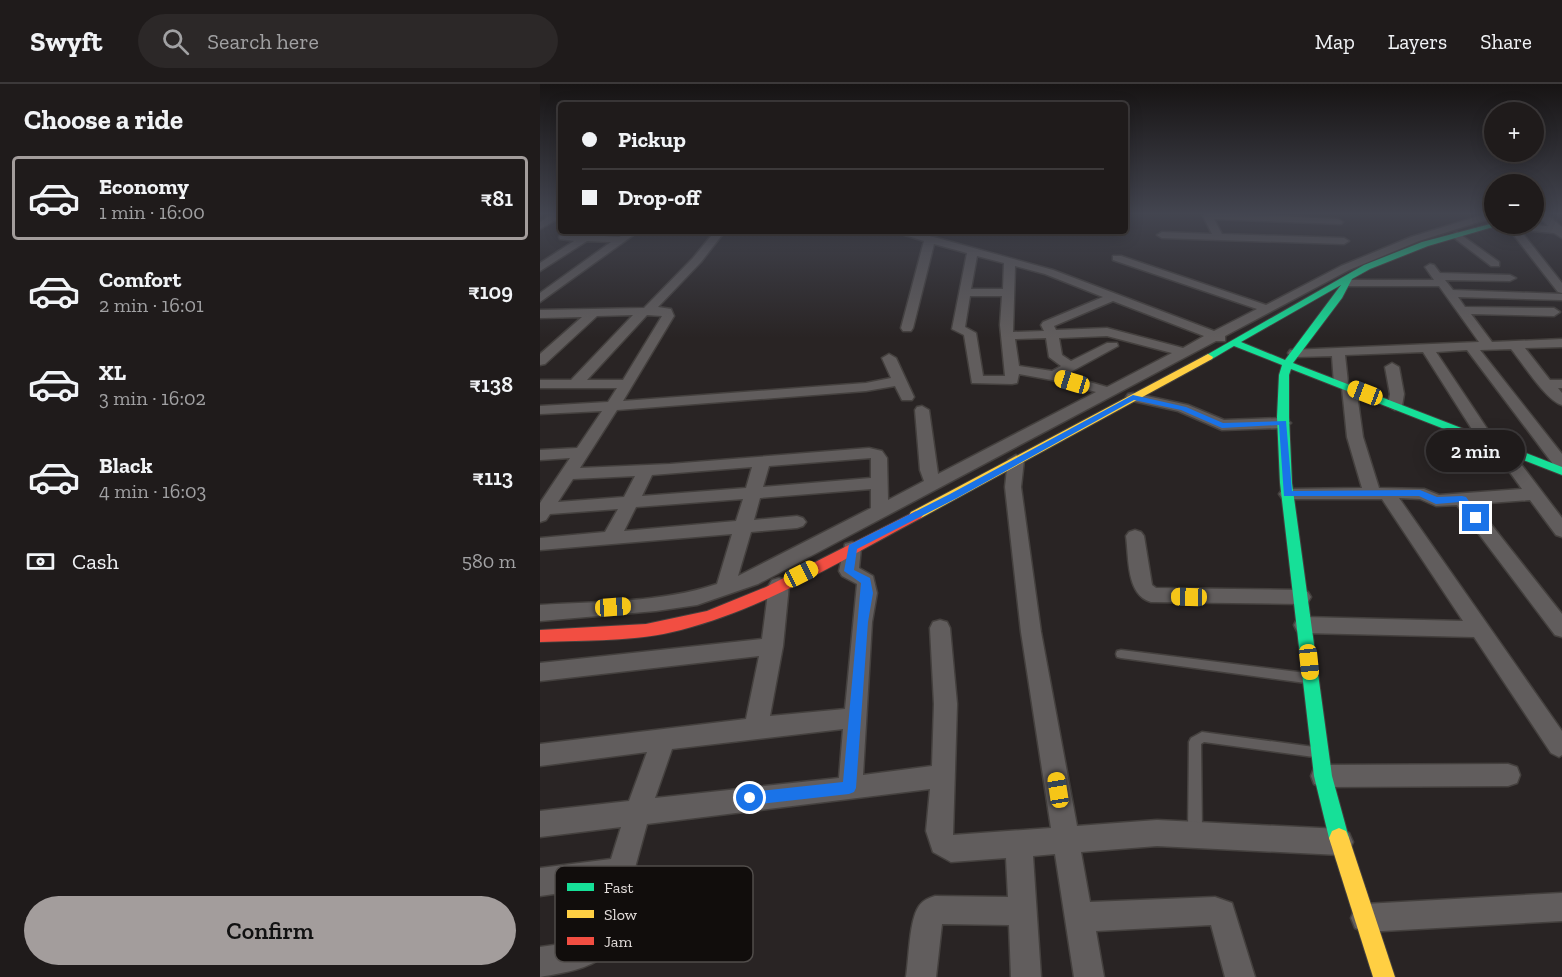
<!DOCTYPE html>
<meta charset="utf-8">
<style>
:root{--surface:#1f1b1b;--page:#2c2828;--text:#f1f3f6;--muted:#a1a1a3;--line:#3c393a;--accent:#a39d9c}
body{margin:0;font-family:"Zilla Slab",serif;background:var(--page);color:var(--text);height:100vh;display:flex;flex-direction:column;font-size:22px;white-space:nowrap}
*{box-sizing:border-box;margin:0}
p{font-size:20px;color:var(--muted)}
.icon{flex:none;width:33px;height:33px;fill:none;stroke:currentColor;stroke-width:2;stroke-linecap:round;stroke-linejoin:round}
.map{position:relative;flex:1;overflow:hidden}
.sheet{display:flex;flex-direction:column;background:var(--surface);width:540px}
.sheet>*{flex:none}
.top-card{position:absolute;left:18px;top:18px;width:570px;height:132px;border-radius:6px;box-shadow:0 3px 15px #0003,0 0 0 2px var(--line);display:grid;align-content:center;height:132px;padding:0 24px;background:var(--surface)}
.buttons{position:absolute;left:944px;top:18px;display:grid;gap:12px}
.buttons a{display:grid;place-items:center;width:60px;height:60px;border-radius:50%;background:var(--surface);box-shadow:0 3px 15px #0003,0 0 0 2px var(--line);font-size:30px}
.end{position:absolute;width:27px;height:27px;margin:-14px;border:8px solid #1a73e8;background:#fff;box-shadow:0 0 0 3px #fff}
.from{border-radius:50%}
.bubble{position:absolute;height:42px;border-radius:21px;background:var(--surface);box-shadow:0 3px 15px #0003,0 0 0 2px var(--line);font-size:20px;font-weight:600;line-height:42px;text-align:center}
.car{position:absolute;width:18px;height:36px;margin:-18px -9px;border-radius:8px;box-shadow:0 0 4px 2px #0007;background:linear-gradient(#f5c518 24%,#345 0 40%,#f5c518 0 76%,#345 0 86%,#f5c518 0)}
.top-card b{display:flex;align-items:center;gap:21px;height:57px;font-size:22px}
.top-card b+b{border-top:2px solid var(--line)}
.top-card i{width:15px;height:15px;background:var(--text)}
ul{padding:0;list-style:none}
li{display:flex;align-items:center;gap:18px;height:84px;margin:0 12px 9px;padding:0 12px;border:3px solid transparent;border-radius:6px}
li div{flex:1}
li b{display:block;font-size:22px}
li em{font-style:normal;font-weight:600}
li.selected{border-color:var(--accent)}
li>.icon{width:54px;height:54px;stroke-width:1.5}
h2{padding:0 24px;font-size:27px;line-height:72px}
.pay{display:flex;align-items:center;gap:15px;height:66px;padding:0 24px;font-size:22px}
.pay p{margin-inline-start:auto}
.cta{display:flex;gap:12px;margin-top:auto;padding:12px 24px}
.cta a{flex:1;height:69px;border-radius:36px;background:var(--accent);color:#111;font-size:24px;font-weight:600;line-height:69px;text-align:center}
header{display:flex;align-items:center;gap:36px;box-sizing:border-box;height:84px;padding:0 30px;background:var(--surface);border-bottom:2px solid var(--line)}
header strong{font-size:28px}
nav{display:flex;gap:33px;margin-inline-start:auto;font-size:21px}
.search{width:420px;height:54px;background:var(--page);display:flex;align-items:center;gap:15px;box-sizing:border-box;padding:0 21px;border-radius:33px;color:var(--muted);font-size:22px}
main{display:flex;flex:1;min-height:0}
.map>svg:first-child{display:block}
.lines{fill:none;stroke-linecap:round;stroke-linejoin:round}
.lane-casing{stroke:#44403e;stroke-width:3}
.street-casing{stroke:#44403e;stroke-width:3}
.fast-casing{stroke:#44403e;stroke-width:2}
.slow-casing{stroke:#44403e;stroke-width:2}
.jam-casing{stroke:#44403e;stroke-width:2}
.lane{fill:#615d5d;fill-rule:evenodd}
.street{fill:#615d5d;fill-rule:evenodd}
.fast{fill:#16e098;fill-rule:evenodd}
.slow{fill:#ffcf43;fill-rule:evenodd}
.jam{fill:#f24e42;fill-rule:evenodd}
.route{fill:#1a73e8}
.key{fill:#110d0c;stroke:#504c4a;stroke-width:1.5}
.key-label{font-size:16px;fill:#e4dedc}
</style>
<header>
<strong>Swyft</strong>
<div class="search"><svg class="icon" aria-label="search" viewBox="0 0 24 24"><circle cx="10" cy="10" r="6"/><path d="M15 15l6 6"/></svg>Search here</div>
<nav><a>Map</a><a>Layers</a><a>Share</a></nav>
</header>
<main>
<section class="sheet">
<h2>Choose a ride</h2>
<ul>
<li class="selected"><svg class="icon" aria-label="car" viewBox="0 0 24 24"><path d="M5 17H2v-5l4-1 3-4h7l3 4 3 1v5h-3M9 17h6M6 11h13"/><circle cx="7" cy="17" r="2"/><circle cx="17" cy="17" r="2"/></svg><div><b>Economy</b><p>1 min · 16:00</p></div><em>₹81</em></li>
<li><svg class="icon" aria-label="car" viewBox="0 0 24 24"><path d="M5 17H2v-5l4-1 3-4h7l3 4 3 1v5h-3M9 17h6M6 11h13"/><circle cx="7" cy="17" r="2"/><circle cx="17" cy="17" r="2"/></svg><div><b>Comfort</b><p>2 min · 16:01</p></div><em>₹109</em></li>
<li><svg class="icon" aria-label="car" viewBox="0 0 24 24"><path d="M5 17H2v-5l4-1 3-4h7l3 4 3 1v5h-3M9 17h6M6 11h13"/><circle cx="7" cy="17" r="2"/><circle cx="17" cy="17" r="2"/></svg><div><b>XL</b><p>3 min · 16:02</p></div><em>₹138</em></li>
<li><svg class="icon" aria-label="car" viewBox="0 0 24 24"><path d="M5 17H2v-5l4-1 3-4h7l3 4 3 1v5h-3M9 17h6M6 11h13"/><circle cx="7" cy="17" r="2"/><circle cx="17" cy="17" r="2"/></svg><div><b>Black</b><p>4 min · 16:03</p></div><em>₹113</em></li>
</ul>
<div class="pay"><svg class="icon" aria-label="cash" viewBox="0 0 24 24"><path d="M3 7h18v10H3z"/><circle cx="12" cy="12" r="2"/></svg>Cash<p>580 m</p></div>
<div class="cta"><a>Confirm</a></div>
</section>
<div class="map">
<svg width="1022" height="893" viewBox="0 0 1022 893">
<rect width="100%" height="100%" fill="#292424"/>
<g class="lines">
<defs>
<g id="lane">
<path d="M 581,566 L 766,589 L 770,591 L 772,594 L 770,597 L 766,599 L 581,574 L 577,573 L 576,570 L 577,567 Z"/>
<path d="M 662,648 L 774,663 L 778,664 L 780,668 L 778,672 L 774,673 L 664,658 L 661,660 L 662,748 L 660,753 L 655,754 L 650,753 L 648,748 L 649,658 L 651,654 Z"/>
</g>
<g id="street">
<path d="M 14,129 L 21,129 L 21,133 L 0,145 L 0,138 Z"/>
<path d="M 668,129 L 798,135 L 803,138 L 801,140 L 674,135 L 682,150 L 804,154 L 809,157 L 804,160 L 622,154 L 617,151 L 622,148 L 672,150 L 663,132 Z"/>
<path d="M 949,129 L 954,129 L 954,133 L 879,157 L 809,186 L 685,252 L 685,257 L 676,257 L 218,500 L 157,521 L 116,527 L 0,537 L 0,521 C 58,517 121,519 177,500 L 192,450 L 0,466 L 0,454 L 65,448 L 78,425 L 10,430 L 6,436 L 0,438 L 0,419 L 30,374 L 0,376 L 0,366 L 37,364 L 62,327 L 0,330 L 0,322 L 68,318 L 77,304 L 0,304 L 0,296 L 31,296 L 93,231 L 57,232 L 5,280 L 0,281 L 0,270 L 42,233 L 0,234 L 0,226 L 104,224 L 153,174 L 175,147 L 185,147 L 161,178 L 118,223 L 131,225 L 134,232 L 83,317 L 326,299 L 351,294 L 342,274 L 349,270 L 356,274 L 374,313 L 372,316 L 362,316 L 355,302 L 326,307 L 77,326 L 40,384 L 130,380 L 329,364 L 342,367 L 347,374 L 348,416 L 384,397 L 380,386 L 375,326 L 377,323 L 382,322 L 389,326 L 398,390 L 556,308 L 512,296 L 479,290 L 477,299 L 472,300 L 432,299 L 424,251 L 412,245 L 427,169 L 394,160 L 373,244 L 371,247 L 363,247 L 361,244 L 384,157 L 352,147 L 368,147 L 390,152 L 513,186 L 674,247 L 717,225 L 573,176 L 573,172 L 581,172 L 726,221 L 801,182 L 871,153 ZM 437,172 L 464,179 L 463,205 L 431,205 ZM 475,182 L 505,190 L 563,213 L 503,238 L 501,241 L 504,247 L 473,248 ZM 430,212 L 462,212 L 460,241 L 465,292 L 443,292 L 436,249 L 425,243 ZM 573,217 L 664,252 L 643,264 L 567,244 L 516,246 L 514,242 ZM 107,231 L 122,232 L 83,296 L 47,296 ZM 567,252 L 632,269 L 567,303 L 525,291 L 578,262 L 577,259 L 567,259 L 531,277 L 522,271 L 519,254 ZM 506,254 L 509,273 L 521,282 L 512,287 L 479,282 L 475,255 ZM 331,374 L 331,394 L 223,403 L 229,382 ZM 212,383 L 206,404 L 102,412 L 112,391 ZM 95,392 L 84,413 L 18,418 L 33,395 ZM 331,405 L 331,424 L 198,492 L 211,448 L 257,444 L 263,442 L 266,438 L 263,434 L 257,432 L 214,436 L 220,414 ZM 203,415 L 196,437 L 84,447 L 96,423 Z"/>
<path d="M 996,129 L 1005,129 L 1022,143 L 1022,154 L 1014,149 L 980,146 L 1022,199 L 1022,209 L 1018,208 L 969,145 L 961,142 L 971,140 L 1008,142 Z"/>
<path d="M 25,147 L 36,147 L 33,150 L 79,153 L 88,147 L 99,147 L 0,218 L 0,209 L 71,158 L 47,157 L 0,187 L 0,179 L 34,157 L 20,155 L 19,153 Z"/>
<path d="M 917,148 L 959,178 L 959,182 L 951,182 L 913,153 L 912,151 Z"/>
<path d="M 890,180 L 894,181 L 900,189 L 970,191 L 976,194 L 970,197 L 905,196 L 913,206 L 1022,210 L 1022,216 L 918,213 L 925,223 L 1014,224 L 1020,228 L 1014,232 L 931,230 L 952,258 L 1022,255 L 1022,263 L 985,264 L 1010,296 L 1022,296 L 1022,304 L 1018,304 L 1022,309 L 1022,321 C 1006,317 982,278 971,265 L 940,266 L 1022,370 L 1022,386 L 1016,384 L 927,266 L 896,268 L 956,358 L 965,359 L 1022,434 L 1022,453 L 1016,451 L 990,416 L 935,420 L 1022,530 L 1022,553 L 1015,551 L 917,421 L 896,422 L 880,415 L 859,414 L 1022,647 L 1022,671 L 1019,673 L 1011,669 L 934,553 L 764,549 L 757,547 L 754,541 L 757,535 L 764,533 L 923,537 L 842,415 L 748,415 L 742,414 L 739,410 L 742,406 L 748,405 L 822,404 L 807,353 L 802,304 L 794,300 L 792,272 L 755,273 L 750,272 L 748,269 L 750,266 L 939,258 L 899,202 L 806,202 L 800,199 L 806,196 L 894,196 L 885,183 ZM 883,268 L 942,361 L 951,362 L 982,405 L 899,411 L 884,405 L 839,404 L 823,353 L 816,303 L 808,299 L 805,271 Z"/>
<path d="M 852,279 L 859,283 L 864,310 L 862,322 L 855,326 L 848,322 L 850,310 L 845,283 Z"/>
<path d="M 593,309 L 648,321 L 684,336 L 743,334 L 751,339 L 743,344 L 682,346 L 638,327 L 588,316 L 586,313 L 588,310 Z"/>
<path d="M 476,371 L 484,376 L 481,403 L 501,548 L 537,742 L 617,736 L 800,745 L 809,749 L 813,758 L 809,767 L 800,771 L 617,762 L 541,768 L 550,818 L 675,813 L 692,819 L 715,893 L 685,893 L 671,841 L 556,847 L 564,893 L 534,893 L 515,770 L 493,772 L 501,893 L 471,893 L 469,841 L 402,840 L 396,893 L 366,893 C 369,875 369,836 379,822 C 383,816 389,814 395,812 L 468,813 L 466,774 L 411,778 L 393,768 L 386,747 L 390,705 L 107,740 L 73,864 C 54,885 27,888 0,893 L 0,863 C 19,860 37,860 51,846 L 63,803 L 0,812 L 0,784 L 71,775 L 81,743 L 0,753 L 0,727 L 89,717 L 107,668 L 0,682 L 0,660 L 206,635 L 219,572 L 0,597 L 0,579 L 222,555 L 229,501 L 232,496 L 239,494 L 246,496 L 249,501 L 243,562 L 230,632 L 305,625 L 317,500 L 302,492 L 299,487 L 305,460 L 312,458 L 319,460 L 321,464 L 319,484 L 333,492 L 337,509 L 332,538 L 323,691 L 392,682 L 394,620 L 390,544 L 393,538 L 400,536 L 407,538 L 410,544 L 417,620 L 413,751 L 511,744 L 481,548 L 465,403 L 468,376 ZM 303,645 L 299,694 L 115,714 L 132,665 Z"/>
<path d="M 595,446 L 601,448 L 604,452 L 612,501 L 616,504 L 761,506 L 768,508 L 771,513 L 768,518 L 761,520 L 611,518 C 586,511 589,474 586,452 L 589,448 Z"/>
<path d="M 968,680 L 977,683 L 980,691 L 977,699 L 968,702 L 783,703 L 774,700 L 771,692 L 774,684 L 783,681 Z"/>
<path d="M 1022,809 L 1022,837 L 825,848 L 815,844 L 811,834 L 815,824 L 825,820 Z"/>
</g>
<path id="fast" d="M 954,139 L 963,140 L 888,162 L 830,185 L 812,195 L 802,214 L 753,279 L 1022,383 L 1022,391 L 751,285 L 749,291 L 749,333 L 752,399 L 792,692 L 809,754 L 806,761 L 799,764 L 792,761 L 789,754 L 774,692 L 740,399 L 737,333 L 739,291 L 742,281 L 694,262 L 672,275 L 668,276 L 663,273 L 824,181 L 882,158 ZM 801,201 L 745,276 L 701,258 Z"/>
<g id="slow">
<path d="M 668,270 L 673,273 L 672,275 L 381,434 L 376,435 L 369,431 L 371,428 Z"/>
<path d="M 799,744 L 806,747 L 809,754 L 855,893 L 833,893 L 789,754 L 792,747 Z"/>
</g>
<path id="jam" d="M 376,427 L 383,431 L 381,434 C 303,475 227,524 141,546 C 95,558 47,556 0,558 L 0,546 L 106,540 L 167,527 L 226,503 Z"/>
</defs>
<use href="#lane" class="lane-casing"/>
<use href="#street" class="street-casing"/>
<use href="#fast" class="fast-casing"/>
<use href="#slow" class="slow-casing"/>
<use href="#jam" class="jam-casing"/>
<use href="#lane" class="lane"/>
<use href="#street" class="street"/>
<use href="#fast" class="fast"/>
<use href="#slow" class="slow"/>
<use href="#jam" class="jam"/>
</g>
<linearGradient id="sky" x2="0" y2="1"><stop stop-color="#171414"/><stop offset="0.51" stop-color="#434550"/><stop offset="1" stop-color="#434550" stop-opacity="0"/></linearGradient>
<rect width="1022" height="254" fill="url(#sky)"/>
<path class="route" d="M 593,311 L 646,323 L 683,339 L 746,337 L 752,407 L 880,406 L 897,413 L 922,412 L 926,413 L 941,434 L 933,436 L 920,418 L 896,420 L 879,412 L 744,412 L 739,341 L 682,344 L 641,326 L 594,316 L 417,414 L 317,465 L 314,486 L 330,494 L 333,509 L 328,538 L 316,704 L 314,708 L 309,710 L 210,721 L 205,719 L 203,714 L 205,710 L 210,708 L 303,698 L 321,499 L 304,487 L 309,461 L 410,410 Z"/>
<rect x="15" y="782" width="198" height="96" rx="9" class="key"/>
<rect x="27" y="799" width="27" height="8" fill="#16e098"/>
<rect x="27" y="826" width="27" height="8" fill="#ffcf43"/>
<rect x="27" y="853" width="27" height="8" fill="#f24e42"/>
<g class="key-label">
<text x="64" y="809">Fast</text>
<text x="64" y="836">Slow</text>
<text x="64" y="863">Jam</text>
</g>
</svg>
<div class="buttons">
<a>+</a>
<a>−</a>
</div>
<i class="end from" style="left:210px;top:714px"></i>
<i class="end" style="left:936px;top:434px"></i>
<div class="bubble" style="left:886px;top:346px;width:99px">2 min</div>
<i class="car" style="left:532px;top:298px;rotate:287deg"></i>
<i class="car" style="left:825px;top:309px;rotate:291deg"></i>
<i class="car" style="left:261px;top:490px;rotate:63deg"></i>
<i class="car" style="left:649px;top:513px;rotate:271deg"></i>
<i class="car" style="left:73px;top:523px;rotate:86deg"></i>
<i class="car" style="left:769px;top:578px;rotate:174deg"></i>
<i class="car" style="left:518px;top:706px;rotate:351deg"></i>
<div class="top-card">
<b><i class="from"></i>Pickup</b>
<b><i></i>Drop-off</b>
</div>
</div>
</main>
